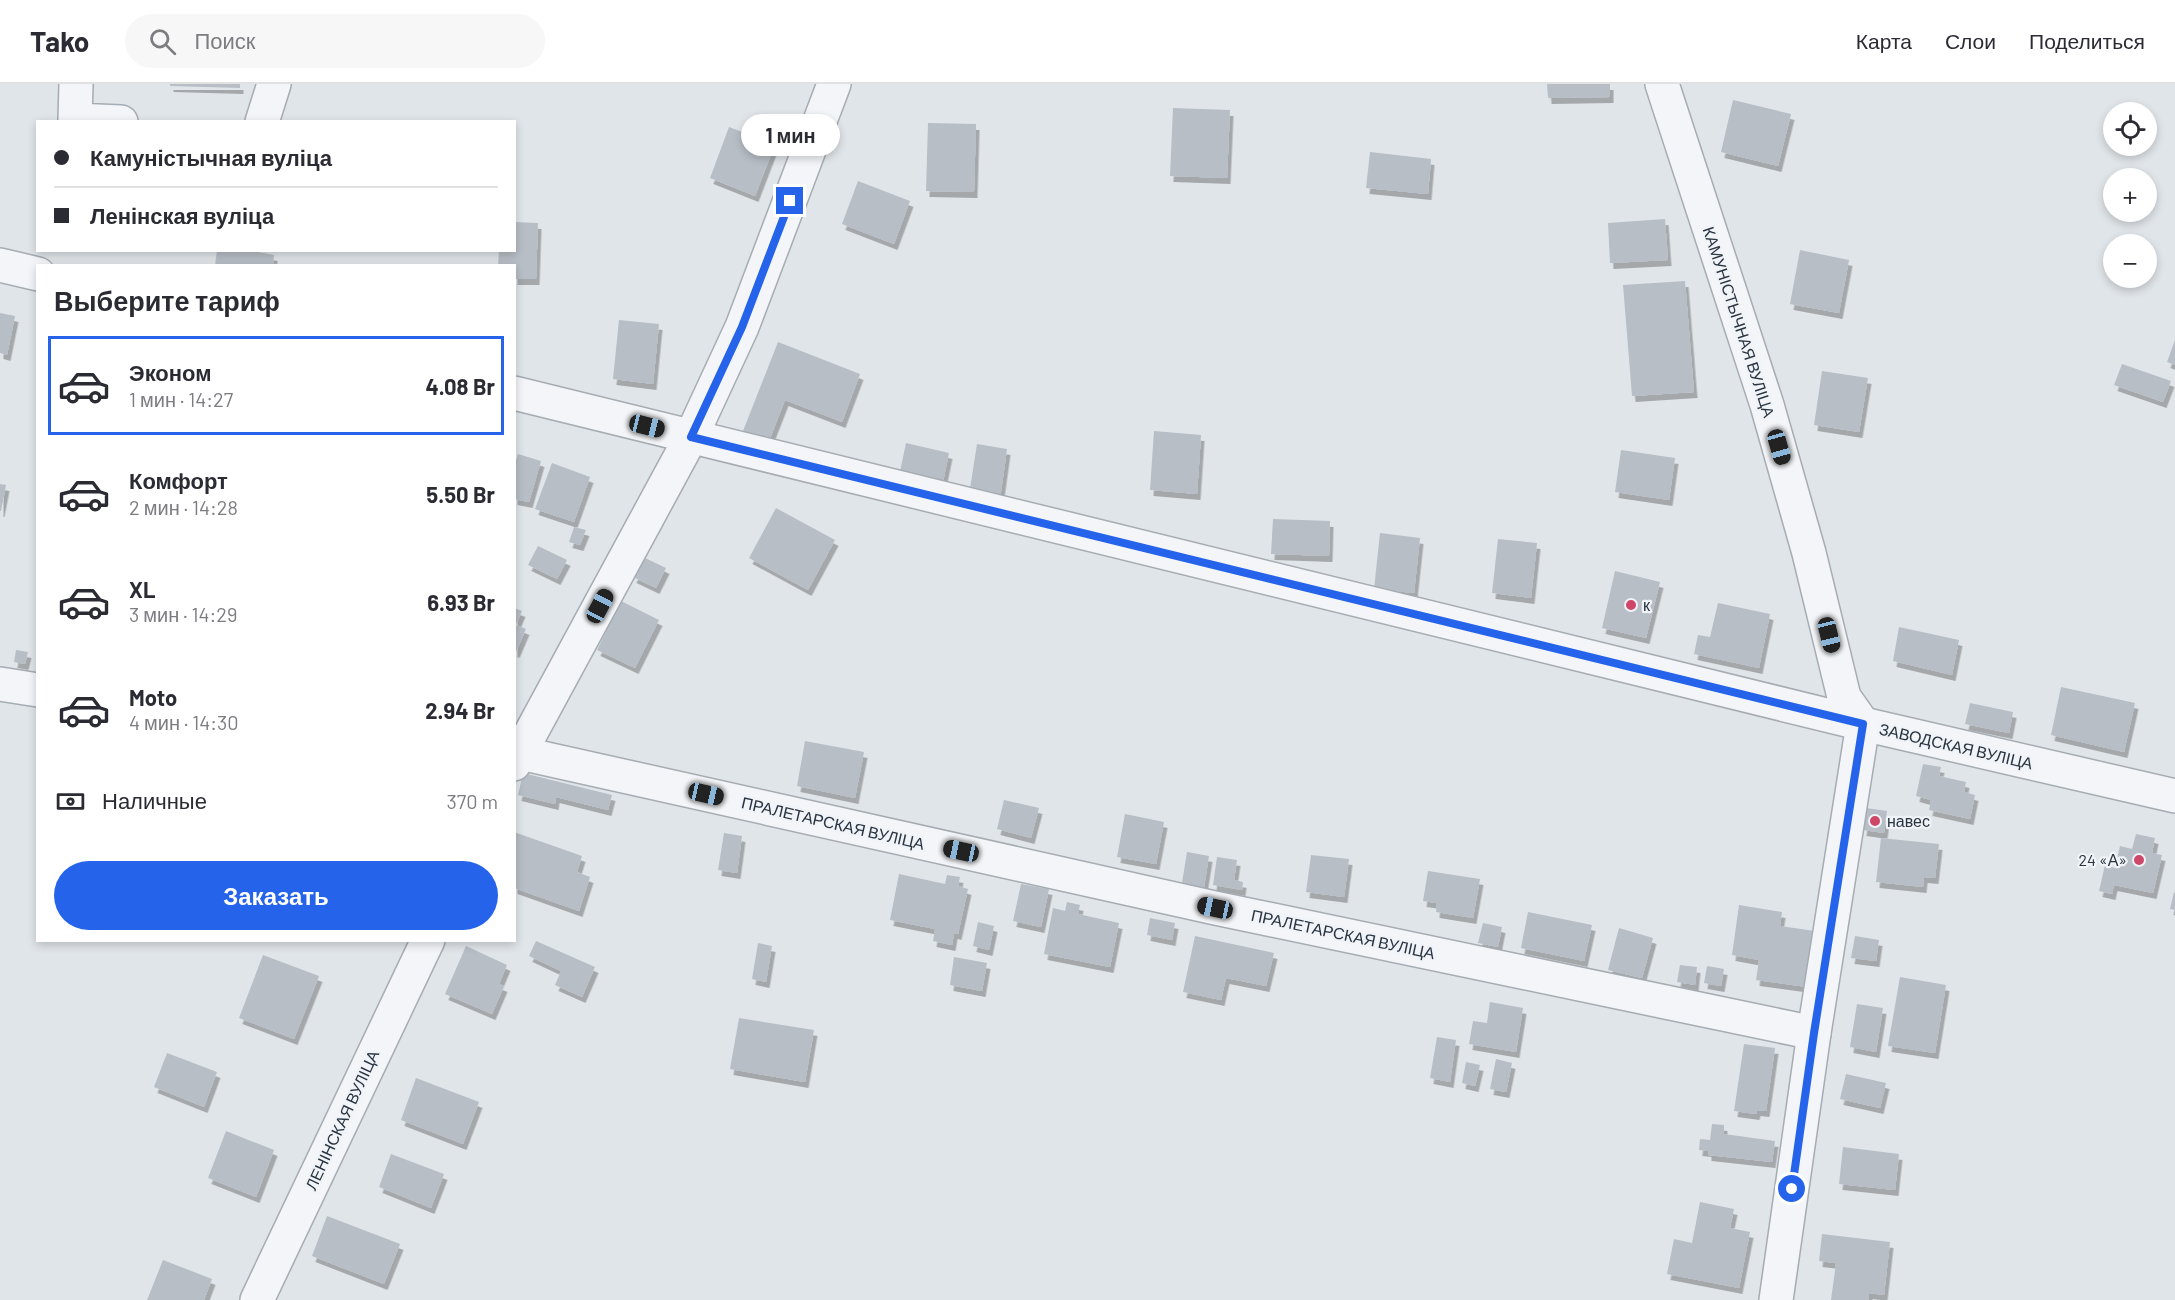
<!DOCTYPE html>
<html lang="ru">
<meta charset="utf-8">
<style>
:root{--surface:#fff;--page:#f7f7f7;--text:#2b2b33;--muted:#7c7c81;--line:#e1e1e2;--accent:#2563eb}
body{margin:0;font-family:Barlow,sans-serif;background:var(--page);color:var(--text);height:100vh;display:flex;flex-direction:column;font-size:22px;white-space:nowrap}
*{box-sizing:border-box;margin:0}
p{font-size:20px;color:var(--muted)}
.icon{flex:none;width:33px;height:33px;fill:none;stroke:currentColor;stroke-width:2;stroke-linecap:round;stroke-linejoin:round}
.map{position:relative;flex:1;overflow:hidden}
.drawer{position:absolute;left:36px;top:180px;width:480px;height:678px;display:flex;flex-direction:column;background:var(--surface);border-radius:0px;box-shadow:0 3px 9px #0003}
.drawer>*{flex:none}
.hud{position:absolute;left:36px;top:36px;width:480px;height:132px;border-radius:0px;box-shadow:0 3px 9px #0003;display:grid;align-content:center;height:132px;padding:0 18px;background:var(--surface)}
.fabs{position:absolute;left:2103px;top:18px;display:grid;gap:12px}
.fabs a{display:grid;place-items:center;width:54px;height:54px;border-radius:50%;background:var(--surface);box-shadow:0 3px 9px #0003;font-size:30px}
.end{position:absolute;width:27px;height:27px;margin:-14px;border:8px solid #2563eb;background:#fff;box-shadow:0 0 0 3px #fff}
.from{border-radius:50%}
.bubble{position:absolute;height:42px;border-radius:21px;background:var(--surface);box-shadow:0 3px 9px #0003;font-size:20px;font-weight:700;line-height:42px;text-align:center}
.car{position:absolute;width:18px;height:36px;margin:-18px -9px;border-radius:8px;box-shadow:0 0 4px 2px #0007;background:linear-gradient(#222 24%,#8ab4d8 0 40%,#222 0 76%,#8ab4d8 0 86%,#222 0)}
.hud b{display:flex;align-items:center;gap:21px;height:57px;font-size:22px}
.hud b+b{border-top:2px solid var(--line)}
.hud i{width:15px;height:15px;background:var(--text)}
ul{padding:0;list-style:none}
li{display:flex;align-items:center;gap:18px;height:99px;margin:0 12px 9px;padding:0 6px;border:3px solid transparent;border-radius:0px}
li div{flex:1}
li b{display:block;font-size:22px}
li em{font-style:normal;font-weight:700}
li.current{border-color:var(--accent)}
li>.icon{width:54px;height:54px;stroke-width:1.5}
h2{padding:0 18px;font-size:27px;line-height:72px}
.pay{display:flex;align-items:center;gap:15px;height:66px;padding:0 18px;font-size:22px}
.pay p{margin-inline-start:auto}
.cta{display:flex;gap:12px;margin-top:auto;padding:12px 18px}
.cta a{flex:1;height:69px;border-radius:36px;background:var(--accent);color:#fff;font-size:24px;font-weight:700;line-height:69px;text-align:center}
header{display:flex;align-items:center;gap:36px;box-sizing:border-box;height:84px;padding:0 30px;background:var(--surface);border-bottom:2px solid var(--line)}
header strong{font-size:28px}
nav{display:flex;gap:33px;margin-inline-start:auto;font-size:21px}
.search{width:420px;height:54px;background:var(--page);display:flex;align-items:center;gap:15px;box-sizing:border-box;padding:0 21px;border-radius:33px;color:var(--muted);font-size:22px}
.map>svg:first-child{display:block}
.building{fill:#b8bec6;filter:url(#shadow)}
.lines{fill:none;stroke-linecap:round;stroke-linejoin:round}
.minor-casing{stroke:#a5acb3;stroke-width:36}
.minor{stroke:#f3f5f8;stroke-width:33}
.route{stroke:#2563eb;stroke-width:8}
.poi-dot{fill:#ce4668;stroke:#f0f3f7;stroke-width:2}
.labels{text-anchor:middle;stroke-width:4.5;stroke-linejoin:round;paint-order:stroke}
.street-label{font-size:16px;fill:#293441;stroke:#f0f3f7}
.poi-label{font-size:16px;fill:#293441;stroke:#f0f3f7;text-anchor:start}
</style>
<header>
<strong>Tako</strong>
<div class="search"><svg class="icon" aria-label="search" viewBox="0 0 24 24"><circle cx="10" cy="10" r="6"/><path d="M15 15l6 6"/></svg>Поиск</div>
<nav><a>Карта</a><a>Слои</a><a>Поделиться</a></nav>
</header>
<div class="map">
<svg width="2175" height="1216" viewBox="0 0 2175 1216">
<defs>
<filter id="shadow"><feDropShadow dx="3.5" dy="6" stdDeviation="0" flood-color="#0004"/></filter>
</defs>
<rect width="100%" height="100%" fill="#e0e5e9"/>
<g class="building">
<path d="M 170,0 L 240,0 L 240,4 L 170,2 Z"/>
<path d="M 1547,0 L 1610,0 L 1610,13 L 1548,14 Z"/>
<path d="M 1733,16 L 1791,30 L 1778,82 L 1721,68 Z"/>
<path d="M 1173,24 L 1230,26 L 1227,94 L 1170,92 Z"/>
<path d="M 928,39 L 976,40 L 974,108 L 926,107 Z"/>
<path d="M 729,43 L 775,60 L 755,112 L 710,94 Z"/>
<path d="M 1370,68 L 1431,75 L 1428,110 L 1366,104 Z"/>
<path d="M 858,97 L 910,117 L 894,160 L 842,140 Z"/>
<path d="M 1665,135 L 1668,176 L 1610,179 L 1608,139 Z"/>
<path d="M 514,138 L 538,139 L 536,195 L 514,195 L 514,182 L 498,182 L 499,166 L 514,166 Z"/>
<path d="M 217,166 L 247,166 L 274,171 L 273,182 L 215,182 Z"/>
<path d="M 1800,166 L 1849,176 L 1839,229 L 1790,220 Z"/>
<path d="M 1685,197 L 1694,308 L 1632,312 L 1623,201 Z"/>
<path d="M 0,229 L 15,232 L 7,271 L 0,269 Z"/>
<path d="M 619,236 L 659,240 L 653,300 L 613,295 Z"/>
<path d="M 2175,256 L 2175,281 L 2167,278 Z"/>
<path d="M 778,258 L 860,290 L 842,338 L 785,316 L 769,357 L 743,347 Z"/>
<path d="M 2122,280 L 2171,297 L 2163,318 L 2114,301 Z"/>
<path d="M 1822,287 L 1868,294 L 1859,348 L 1814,341 Z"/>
<path d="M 1154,347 L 1201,351 L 1197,410 L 1150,406 Z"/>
<path d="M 906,359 L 949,369 L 941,407 L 898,397 Z"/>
<path d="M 977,360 L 1007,365 L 1000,415 L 969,411 Z"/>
<path d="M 1621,366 L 1675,374 L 1669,416 L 1615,408 Z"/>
<path d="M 518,370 L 541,377 L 529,418 L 514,415 L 514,383 Z"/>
<path d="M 552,379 L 590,393 L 574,438 L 535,425 Z"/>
<path d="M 0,400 L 6,401 L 1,427 L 0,427 Z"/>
<path d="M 776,424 L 835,456 L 808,506 L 749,474 Z"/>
<path d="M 1273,435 L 1330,437 L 1329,472 L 1271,470 Z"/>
<path d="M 574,443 L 586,446 L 580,461 L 569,458 Z"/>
<path d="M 1380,449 L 1420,454 L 1414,509 L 1374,505 Z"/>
<path d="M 1498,455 L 1537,459 L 1531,514 L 1492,509 Z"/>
<path d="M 538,462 L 567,476 L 557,495 L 528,481 Z"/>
<path d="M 643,473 L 666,484 L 656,504 L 633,493 Z"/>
<path d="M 1615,487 L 1660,498 L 1646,554 L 1602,544 Z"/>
<path d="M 621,517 L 659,536 L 635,584 L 597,566 Z"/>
<path d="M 1718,519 L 1770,530 L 1759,584 L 1694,570 L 1698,551 L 1710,553 Z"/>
<path d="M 514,524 L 522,527 L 516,541 L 526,545 L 516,568 L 514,567 Z"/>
<path d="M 1899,543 L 1959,556 L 1952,591 L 1893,577 Z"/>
<path d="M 16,566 L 28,568 L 25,580 L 14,578 Z"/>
<path d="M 2061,603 L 2135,619 L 2124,668 L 2051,651 Z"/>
<path d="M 1970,619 L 2013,628 L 2009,649 L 1965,640 Z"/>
<path d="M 805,657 L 864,668 L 855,714 L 797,702 Z"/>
<path d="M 1923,680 L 1941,683 L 1939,692 L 1966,698 L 1964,708 L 1975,711 L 1970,735 L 1929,726 L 1931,716 L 1916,712 Z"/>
<path d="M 523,689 L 612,711 L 608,726 L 556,713 L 555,720 L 518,711 Z"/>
<path d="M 1004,716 L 1039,724 L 1031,754 L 997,745 Z"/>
<path d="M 1866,724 L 1887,727 L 1884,749 L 1863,746 Z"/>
<path d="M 1125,730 L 1164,738 L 1156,780 L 1117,773 Z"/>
<path d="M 514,748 L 582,772 L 577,788 L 590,793 L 579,827 L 514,804 Z"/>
<path d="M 724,749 L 742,752 L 737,789 L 718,786 Z"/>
<path d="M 2136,750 L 2155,754 L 2152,769 L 2162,771 L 2153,809 L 2114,801 L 2112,810 L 2099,807 L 2105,781 L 2115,784 L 2120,762 L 2132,765 Z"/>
<path d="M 1881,754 L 1939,760 L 1935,794 L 1924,793 L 1923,803 L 1876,798 Z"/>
<path d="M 1187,768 L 1209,772 L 1204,803 L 1182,799 Z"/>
<path d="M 1311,771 L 1349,775 L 1344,813 L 1306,808 Z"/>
<path d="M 1217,773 L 1237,776 L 1234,796 L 1243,798 L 1242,806 L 1213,801 Z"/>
<path d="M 1428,787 L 1480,795 L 1473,834 L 1436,828 L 1437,819 L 1423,817 Z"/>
<path d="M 899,790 L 945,800 L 947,791 L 960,793 L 958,802 L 968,805 L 958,850 L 954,849 L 952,861 L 933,857 L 935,845 L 890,836 Z"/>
<path d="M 1021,800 L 1049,805 L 1041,843 L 1013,837 Z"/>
<path d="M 2174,808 L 2175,809 L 2175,826 L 2170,825 Z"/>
<path d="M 1067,818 L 1080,821 L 1078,830 L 1119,839 L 1110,883 L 1044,870 L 1053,824 L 1065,827 Z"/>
<path d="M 1739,821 L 1782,828 L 1780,842 L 1815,847 L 1807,903 L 1756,896 L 1759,876 L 1732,871 Z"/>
<path d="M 1528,828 L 1592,841 L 1584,877 L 1521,864 Z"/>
<path d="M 1150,834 L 1175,839 L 1172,856 L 1147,851 Z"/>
<path d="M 978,838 L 994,842 L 989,866 L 973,862 Z"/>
<path d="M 1483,839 L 1502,843 L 1498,863 L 1478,859 Z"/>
<path d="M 1619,844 L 1653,854 L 1642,894 L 1608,886 Z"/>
<path d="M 1195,852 L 1274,869 L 1266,902 L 1226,894 L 1221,916 L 1183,908 Z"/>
<path d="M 1855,852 L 1879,856 L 1876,877 L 1851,874 Z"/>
<path d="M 536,857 L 595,883 L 582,913 L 555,901 L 561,887 L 529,872 Z"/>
<path d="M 758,859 L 772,862 L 766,898 L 752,895 Z"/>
<path d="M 466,862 L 507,881 L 499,900 L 504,902 L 492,930 L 445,910 Z"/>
<path d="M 263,871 L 319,892 L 294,955 L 239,934 Z"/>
<path d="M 954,873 L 987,879 L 982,907 L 950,901 Z"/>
<path d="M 1680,881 L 1697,883 L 1695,901 L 1677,898 Z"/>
<path d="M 1707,882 L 1724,885 L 1721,902 L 1704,899 Z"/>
<path d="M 1900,893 L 1946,901 L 1935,969 L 1888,962 Z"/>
<path d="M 1490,918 L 1523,924 L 1516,968 L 1469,960 L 1473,937 L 1487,939 Z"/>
<path d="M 1857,920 L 1883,924 L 1876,968 L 1850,963 Z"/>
<path d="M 739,934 L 814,946 L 805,998 L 730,985 Z"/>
<path d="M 1437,953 L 1456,956 L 1450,998 L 1430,994 Z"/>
<path d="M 1744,960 L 1775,964 L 1766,1027 L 1757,1026 L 1756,1030 L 1734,1027 Z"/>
<path d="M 167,969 L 217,988 L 204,1023 L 154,1003 Z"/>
<path d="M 1496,975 L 1512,979 L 1506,1008 L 1490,1005 Z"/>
<path d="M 1466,978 L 1480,981 L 1475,1002 L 1462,999 Z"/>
<path d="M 1846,990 L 1886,999 L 1880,1024 L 1840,1015 Z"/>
<path d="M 416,994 L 479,1018 L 463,1060 L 401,1036 Z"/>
<path d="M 1712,1040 L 1724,1041 L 1724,1050 L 1775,1057 L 1772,1078 L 1708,1071 L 1708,1067 L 1699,1066 L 1700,1055 L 1710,1056 Z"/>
<path d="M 226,1047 L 274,1066 L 256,1113 L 208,1094 Z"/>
<path d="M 1843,1063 L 1899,1070 L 1895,1106 L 1839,1100 Z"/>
<path d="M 391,1070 L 444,1090 L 431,1124 L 379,1103 Z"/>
<path d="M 1700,1118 L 1734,1125 L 1730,1144 L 1750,1148 L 1739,1204 L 1667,1190 L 1674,1155 L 1692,1159 Z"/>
<path d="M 327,1132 L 400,1160 L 384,1200 L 312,1172 Z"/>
<path d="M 1822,1150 L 1890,1158 L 1884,1211 L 1869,1209 L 1869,1216 L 1831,1216 L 1836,1179 L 1819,1177 Z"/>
<path d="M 163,1176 L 212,1195 L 204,1216 L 147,1216 Z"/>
</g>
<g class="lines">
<defs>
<g id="minor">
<path d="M 76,0 L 75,36 L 121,38"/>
<path d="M 1662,0 L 1767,321 L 1809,469 L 1844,613 L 1863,640 L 1814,949 L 1776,1216"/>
<path d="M 262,38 L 274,0"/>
<path d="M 0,181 L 38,190"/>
<path d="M 514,309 L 1863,640 L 2175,712"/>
<path d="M 0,600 L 38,606"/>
<path d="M 520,669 L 1215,824 L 1814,949"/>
<path d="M 514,680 L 691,353 L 742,243 L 834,0"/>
<path d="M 257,1216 L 428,856"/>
</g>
</defs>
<use href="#minor" class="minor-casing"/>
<use href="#minor" class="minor"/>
</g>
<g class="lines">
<path class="route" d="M 790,117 L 742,243 L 691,353 L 1863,640 L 1814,949 L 1792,1105"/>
</g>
<g class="poi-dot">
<circle cx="1631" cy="521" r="6"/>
<circle cx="1875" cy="737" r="6"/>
<circle cx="2139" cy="776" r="6"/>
</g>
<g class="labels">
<g class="street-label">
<text transform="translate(1739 238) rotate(72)" y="6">КАМУНІСТЫЧНАЯ ВУЛІЦА</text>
<text transform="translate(1956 662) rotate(13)" y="6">ЗАВОДСКАЯ ВУЛІЦА</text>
<text transform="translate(833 739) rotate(13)" y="6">ПРАЛЕТАРСКАЯ ВУЛІЦА</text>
<text transform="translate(1343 850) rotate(12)" y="6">ПРАЛЕТАРСКАЯ ВУЛІЦА</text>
<text transform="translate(342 1036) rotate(-65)" y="6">ЛЕНІНСКАЯ ВУЛІЦА</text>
</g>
<g class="poi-label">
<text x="1643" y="527">к</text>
<text x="1887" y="743">навес</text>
<text x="2127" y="782" text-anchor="end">24 «А»</text>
</g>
</g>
</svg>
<div class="fabs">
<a><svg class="icon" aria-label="locate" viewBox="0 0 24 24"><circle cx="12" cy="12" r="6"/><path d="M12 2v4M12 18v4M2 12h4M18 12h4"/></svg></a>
<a>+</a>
<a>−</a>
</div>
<i class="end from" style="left:1792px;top:1105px"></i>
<i class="end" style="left:790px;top:117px"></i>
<div class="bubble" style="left:741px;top:30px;width:99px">1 мин</div>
<i class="car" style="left:647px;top:342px;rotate:104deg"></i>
<i class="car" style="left:1779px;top:363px;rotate:164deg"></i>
<i class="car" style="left:600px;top:522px;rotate:28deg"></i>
<i class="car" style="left:1829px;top:551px;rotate:166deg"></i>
<i class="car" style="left:706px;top:710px;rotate:103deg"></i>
<i class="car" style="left:961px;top:767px;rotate:282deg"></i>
<i class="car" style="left:1215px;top:824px;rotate:282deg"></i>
<div class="hud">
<b><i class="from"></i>Камуністычная вуліца</b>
<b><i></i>Ленінская вуліца</b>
</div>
<section class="drawer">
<h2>Выберите тариф</h2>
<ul>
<li class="current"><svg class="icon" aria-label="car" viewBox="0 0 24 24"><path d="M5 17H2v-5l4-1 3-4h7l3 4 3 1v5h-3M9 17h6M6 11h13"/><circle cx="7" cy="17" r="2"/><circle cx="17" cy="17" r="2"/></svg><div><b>Эконом</b><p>1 мин · 14:27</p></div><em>4.08 Br</em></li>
<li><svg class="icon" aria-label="car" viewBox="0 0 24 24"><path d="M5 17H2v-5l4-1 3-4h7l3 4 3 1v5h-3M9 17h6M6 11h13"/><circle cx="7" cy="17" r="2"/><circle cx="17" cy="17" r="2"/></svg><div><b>Комфорт</b><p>2 мин · 14:28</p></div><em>5.50 Br</em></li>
<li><svg class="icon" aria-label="car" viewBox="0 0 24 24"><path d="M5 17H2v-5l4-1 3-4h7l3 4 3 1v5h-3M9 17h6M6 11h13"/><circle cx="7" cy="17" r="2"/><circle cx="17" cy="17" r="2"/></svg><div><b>XL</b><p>3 мин · 14:29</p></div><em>6.93 Br</em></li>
<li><svg class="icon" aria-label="car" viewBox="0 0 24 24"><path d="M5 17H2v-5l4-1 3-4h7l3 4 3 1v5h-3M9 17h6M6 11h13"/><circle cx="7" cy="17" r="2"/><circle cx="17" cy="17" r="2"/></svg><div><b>Moto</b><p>4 мин · 14:30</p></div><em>2.94 Br</em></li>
</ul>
<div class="pay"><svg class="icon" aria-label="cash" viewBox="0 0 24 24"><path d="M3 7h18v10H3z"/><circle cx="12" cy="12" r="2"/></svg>Наличные<p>370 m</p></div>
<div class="cta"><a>Заказать</a></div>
</section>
</div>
